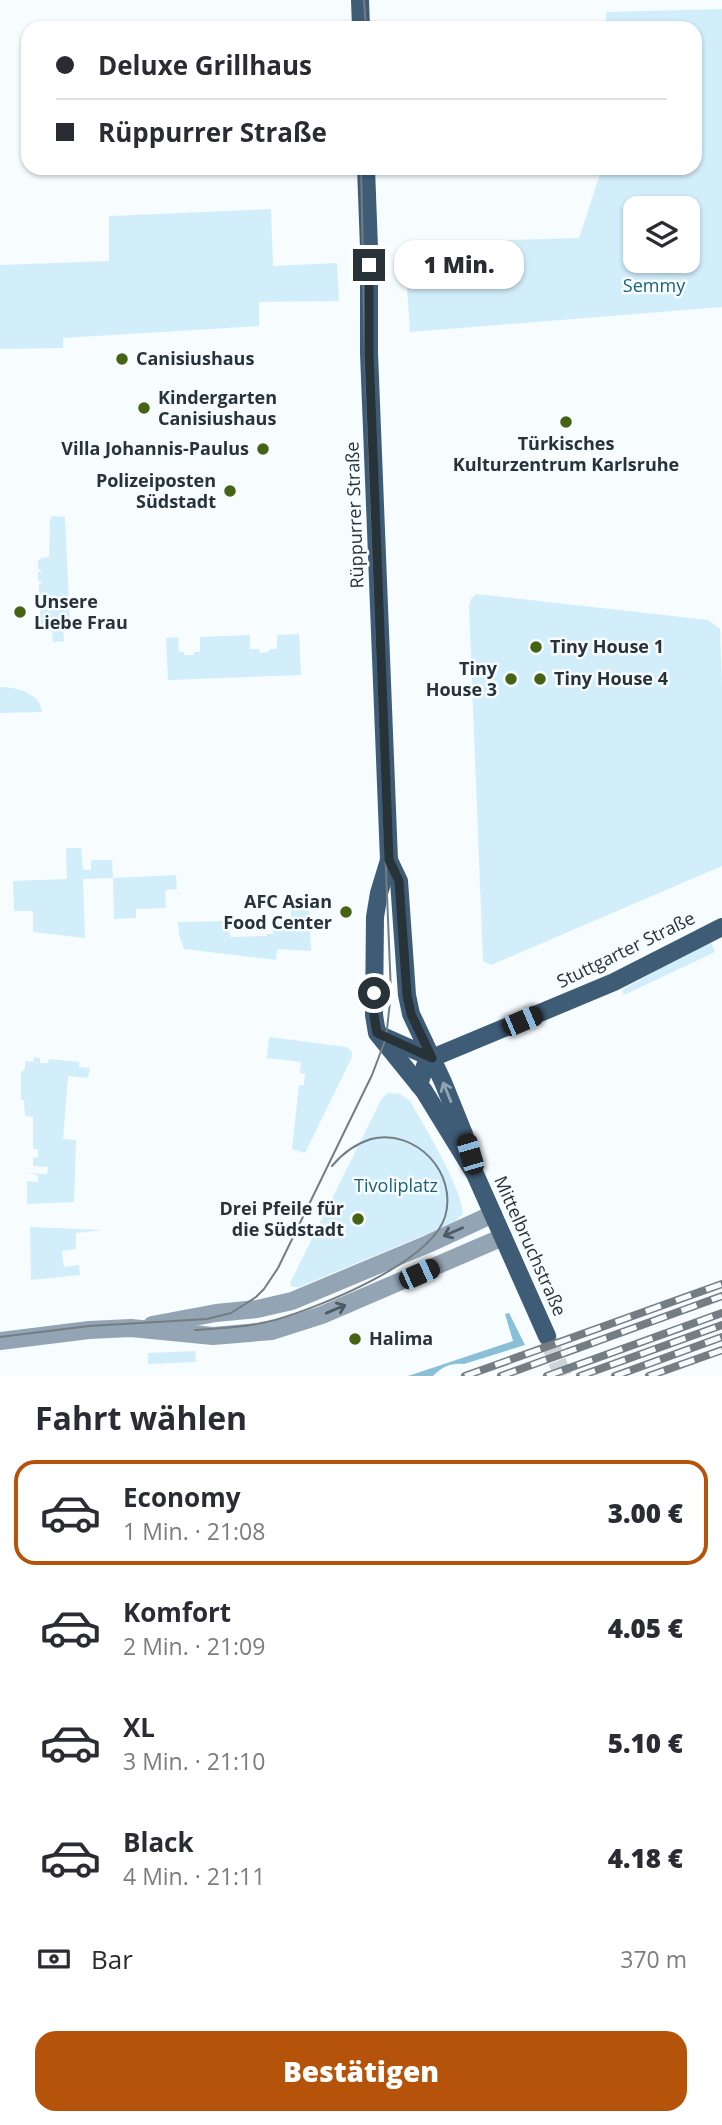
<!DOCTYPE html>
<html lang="de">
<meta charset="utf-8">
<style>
:root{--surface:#fff;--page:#f7f7f7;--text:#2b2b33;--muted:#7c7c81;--line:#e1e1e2;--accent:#b45309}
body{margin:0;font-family:"Open Sans",sans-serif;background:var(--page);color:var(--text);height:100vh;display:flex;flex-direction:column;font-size:26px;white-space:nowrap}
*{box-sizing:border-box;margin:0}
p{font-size:23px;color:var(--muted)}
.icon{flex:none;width:38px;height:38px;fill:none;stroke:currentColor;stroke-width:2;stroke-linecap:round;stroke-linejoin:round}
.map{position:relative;height:1376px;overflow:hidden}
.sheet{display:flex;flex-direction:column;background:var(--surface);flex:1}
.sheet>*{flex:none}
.banner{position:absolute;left:21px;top:21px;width:681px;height:154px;border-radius:21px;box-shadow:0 2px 5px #0004;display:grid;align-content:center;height:154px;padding:0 35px;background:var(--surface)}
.fabs{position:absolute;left:623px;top:196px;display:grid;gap:14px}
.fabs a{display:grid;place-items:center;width:77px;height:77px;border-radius:14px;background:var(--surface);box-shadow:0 2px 5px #0004;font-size:35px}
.end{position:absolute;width:32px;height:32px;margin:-16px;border:9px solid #273339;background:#fff;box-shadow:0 0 0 4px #fff}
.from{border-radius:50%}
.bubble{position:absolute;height:49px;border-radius:21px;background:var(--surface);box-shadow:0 2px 5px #0004;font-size:23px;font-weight:800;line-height:49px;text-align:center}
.car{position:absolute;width:21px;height:42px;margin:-21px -10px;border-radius:9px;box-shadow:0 0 5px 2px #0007;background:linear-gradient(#222 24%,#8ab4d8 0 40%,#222 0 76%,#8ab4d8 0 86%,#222 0)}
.banner b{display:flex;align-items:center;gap:24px;height:66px;font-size:26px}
.banner b+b{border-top:2px solid var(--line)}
.banner i{width:18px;height:18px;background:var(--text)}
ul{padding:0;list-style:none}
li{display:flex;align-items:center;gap:21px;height:105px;margin:0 14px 10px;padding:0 21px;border:4px solid transparent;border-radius:21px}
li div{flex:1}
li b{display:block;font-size:26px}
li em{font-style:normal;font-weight:800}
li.active{border-color:var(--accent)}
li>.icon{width:63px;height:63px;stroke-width:1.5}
h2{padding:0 35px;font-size:32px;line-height:84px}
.pay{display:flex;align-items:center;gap:18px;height:77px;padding:0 35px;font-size:26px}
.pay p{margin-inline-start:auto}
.primary-button{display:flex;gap:14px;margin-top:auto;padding:14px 35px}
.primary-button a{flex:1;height:80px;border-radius:21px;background:var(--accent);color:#fff;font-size:28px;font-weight:800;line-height:80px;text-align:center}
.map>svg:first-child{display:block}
.green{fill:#d2eefb;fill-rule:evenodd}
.forest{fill:#89c0d8}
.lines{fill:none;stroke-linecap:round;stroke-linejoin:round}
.major-tunnel{stroke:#cdd4d7;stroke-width:18;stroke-dasharray:18 9;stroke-linecap:butt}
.minor{stroke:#93a4b4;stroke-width:18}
.major{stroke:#3f5c77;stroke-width:18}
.tram{stroke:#747e82;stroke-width:2}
.rail-casing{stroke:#747e82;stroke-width:8}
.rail{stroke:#f6fcff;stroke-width:5;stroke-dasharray:16;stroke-linecap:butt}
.oneway{stroke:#91a4b4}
.oneway2{stroke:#4d5b64}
.route{stroke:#273339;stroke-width:9}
.poi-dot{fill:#466213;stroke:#f6fcff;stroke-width:2.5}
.labels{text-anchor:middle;stroke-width:5;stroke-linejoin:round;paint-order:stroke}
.park-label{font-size:18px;fill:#1c6079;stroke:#f6fcff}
.poi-label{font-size:18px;font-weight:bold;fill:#273339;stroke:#f6fcff;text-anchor:start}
.street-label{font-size:18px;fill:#273339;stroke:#f6fcff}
</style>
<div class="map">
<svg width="722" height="1376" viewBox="0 0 722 1376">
<rect width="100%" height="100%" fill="#f6fcff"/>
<g class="green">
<path d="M 722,9 L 722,307 L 410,332 L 404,243 L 579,238 L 602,168 L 695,168 L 695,28 L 606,28 L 606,12 ZM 635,208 L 688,208 L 688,261 L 635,261 Z"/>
<path d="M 271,209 L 273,266 L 337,263 L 339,301 L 259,302 L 259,326 L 63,338 L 63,348 L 0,349 L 0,265 L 109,261 L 109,216 Z"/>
<path d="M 52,516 L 65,517 L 70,627 L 63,627 L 64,641 L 53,642 L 52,631 L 55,631 L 55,629 L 50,626 L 49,629 L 40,629 L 40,620 L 43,619 L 40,617 L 40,608 L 42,608 L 42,605 L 39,605 L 39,596 L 42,595 L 39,593 L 39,584 L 42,583 L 41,581 L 38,581 L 38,572 L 41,572 L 41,570 L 38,569 L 38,560 L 40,560 L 41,558 L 49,557 L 50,520 Z"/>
<path d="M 476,594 L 708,620 L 720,629 L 722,685 L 722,866 L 491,965 L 483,961 L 469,606 L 471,599 Z"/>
<path d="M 299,634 L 301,675 L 168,680 L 166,638 L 178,637 L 179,652 L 184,652 L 184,655 L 194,655 L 194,652 L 200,652 L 200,637 L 250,635 L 250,649 L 259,649 L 260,653 L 269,652 L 270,649 L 277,649 L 277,635 Z"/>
<path d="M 0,687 C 17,687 40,693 42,712 L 0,713 Z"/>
<path d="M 66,848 L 81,848 L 83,870 L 91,870 L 91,860 L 112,860 L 113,878 L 176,875 L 177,889 L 165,890 L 166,908 L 136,909 L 136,918 L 114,919 L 113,878 L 83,879 L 85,938 L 33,932 L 33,911 L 14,911 L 13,881 L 67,879 Z"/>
<path d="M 291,909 L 309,909 L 311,951 L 277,949 L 276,960 L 184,949 L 179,935 L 178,922 L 229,921 L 230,937 L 267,936 L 267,934 L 273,934 L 272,920 L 276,920 L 276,924 L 288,923 L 291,918 Z"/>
<path d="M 711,942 L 715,952 L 624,995 L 622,990 L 668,964 Z"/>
<path d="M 269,1037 L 347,1047 L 352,1052 L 352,1057 L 305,1153 L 292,1149 L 299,1085 L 304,1085 L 305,1074 L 300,1073 L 301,1062 L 267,1058 Z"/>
<path d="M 34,1057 L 40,1058 L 40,1063 L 48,1063 L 49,1059 L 79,1062 L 79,1067 L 90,1068 L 88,1078 L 68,1076 L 63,1139 L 76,1140 L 74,1202 L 27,1204 L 27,1181 L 38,1182 L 38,1175 L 26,1173 L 47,1174 L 48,1167 L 33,1166 L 33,1158 L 38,1157 L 38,1149 L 33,1149 L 33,1117 L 25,1116 L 24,1100 L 21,1100 L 21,1072 L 25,1069 L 25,1061 L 33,1062 Z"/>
<path d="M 390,1093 L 400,1094 L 410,1101 C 424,1126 462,1188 463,1214 L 453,1223 L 299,1287 L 292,1287 L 290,1283 L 381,1100 L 386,1094 Z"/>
<path d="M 30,1227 L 104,1230 L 76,1233 L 76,1249 L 62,1251 L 64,1267 L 79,1265 L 80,1275 L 31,1280 Z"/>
<path d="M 195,1351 L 196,1362 L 148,1364 L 148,1353 Z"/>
</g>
<path class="forest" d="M 509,1313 L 525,1345 L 464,1364 C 451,1363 443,1366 433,1376 L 408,1376 L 513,1341 L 505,1314 Z"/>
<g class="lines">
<path class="major-tunnel" d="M 547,1336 L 563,1376"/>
<g class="minor">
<path d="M 152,1325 L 216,1313 L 257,1309 L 292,1301 L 428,1244 L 493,1214"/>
<path d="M 0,1341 L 89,1330 L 131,1328 L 213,1336 L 272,1331 L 322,1315 L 503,1237"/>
</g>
<g class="major">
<path d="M 360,0 L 361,28"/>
<path d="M 366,168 L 369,248 L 369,353 L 389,860 L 379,893 L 375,917 L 374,1015 L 377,1033 L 424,1091 L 475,1174 L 547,1336"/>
<path d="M 389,860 L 399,881 L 407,995 L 411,1014 L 443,1082 L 464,1134 L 470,1153"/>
<path d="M 380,1035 L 432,1058"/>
<path d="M 419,1085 L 425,1066 L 432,1058 L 614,982 L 722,927"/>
</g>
<g class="tram">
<path d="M 364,0 L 366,28"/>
<path d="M 195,1330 C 222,1328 249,1327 275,1320 C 320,1307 430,1263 445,1217 C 458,1173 416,1128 371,1139 C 355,1144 342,1154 332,1166"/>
<path d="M 0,1337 L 89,1326 L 207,1319 L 231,1313 L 256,1297 L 264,1289 L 278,1268 L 372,1075 L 386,1038 L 391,993 L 365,353 L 361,168"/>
</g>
<defs>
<g id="rail">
<path d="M 465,1376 L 722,1284"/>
<path d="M 501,1376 L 722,1296"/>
<path d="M 547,1376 L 722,1313"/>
<path d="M 580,1376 L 722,1325"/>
<path d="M 615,1376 L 722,1337"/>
<path d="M 649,1376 L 722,1350"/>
</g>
</defs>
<use href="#rail" class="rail-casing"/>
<use href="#rail" class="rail"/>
</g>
<defs><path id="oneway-shaft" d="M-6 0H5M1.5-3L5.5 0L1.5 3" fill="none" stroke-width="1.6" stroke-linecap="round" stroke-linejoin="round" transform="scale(1.75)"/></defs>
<use class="oneway" href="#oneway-shaft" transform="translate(447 1092) rotate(-112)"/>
<g class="oneway2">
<use href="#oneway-shaft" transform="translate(453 1232) rotate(156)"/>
<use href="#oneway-shaft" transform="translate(336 1309) rotate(-23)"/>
</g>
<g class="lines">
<path class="route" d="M 369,265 L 369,353 L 389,860 L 399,881 L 407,995 L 411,1014 L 432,1058 L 377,1033 L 374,1015 L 374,993"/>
</g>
<g class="poi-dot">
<circle cx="122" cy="359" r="7"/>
<circle cx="144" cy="408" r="7"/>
<circle cx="566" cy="422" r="7"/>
<circle cx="263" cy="449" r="7"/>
<circle cx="230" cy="491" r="7"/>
<circle cx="20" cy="612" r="7"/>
<circle cx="536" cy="647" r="7"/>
<circle cx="511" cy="679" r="7"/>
<circle cx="540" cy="679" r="7"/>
<circle cx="346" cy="912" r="7"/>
<circle cx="358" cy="1219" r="7"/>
<circle cx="355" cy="1339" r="7"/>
</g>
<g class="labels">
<g class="park-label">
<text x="654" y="292">Semmy</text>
<text x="396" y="1192">Tivoliplatz</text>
</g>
<g class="poi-label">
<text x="136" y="365">Canisiushaus</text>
<text x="158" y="404">Kindergarten<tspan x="158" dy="21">Canisiushaus</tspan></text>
<text x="566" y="450" text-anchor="middle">Türkisches<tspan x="566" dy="21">Kulturzentrum Karlsruhe</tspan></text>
<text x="249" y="455" text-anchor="end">Villa Johannis-Paulus</text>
<text x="216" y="487" text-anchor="end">Polizeiposten<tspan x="216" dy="21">Südstadt</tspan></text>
<text x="34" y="608">Unsere<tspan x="34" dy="21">Liebe Frau</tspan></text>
<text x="550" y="653">Tiny House 1</text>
<text x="497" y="675" text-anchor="end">Tiny<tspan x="497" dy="21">House 3</tspan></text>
<text x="554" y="685">Tiny House 4</text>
<text x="332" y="908" text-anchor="end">AFC Asian<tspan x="332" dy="21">Food Center</tspan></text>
<text x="344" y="1215" text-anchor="end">Drei Pfeile für<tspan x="344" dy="21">die Südstadt</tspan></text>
<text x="369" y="1345">Halima</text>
</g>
<g class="street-label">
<text transform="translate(355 515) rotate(-92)" y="6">Rüppurrer Straße</text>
<text transform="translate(626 950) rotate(-26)" y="6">Stuttgarter Straße</text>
<text transform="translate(530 1246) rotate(66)" y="6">Mittelbruchstraße</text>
</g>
</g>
</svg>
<div class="fabs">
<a><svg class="icon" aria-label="layers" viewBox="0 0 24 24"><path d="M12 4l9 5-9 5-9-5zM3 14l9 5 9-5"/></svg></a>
</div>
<i class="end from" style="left:374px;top:993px"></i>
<i class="end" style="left:369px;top:265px"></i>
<div class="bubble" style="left:394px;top:240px;width:130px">1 Min.</div>
<i class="car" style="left:522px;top:1021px;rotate:67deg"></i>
<i class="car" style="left:470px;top:1154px;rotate:344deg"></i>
<i class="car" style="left:419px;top:1274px;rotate:66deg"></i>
<div class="banner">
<b><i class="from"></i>Deluxe Grillhaus</b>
<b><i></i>Rüppurrer Straße</b>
</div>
</div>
<section class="sheet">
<h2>Fahrt wählen</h2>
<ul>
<li class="active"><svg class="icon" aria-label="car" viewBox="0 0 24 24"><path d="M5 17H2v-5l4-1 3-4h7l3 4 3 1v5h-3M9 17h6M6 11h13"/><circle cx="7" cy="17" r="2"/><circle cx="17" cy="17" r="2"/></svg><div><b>Economy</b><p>1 Min. · 21:08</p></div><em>3.00 €</em></li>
<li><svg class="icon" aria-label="car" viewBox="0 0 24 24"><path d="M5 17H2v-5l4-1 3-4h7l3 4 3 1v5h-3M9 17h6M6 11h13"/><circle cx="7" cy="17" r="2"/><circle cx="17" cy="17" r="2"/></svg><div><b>Komfort</b><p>2 Min. · 21:09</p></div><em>4.05 €</em></li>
<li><svg class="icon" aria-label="car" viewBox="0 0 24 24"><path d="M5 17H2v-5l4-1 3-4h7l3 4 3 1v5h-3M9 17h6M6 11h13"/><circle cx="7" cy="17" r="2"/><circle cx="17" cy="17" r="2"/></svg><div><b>XL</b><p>3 Min. · 21:10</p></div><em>5.10 €</em></li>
<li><svg class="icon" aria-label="car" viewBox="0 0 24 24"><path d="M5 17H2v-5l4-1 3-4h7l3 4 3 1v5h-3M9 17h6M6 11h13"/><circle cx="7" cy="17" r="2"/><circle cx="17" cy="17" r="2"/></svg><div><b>Black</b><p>4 Min. · 21:11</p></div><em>4.18 €</em></li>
</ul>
<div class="pay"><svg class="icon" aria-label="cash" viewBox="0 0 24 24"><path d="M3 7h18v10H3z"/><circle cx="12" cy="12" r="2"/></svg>Bar<p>370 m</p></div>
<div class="primary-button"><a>Bestätigen</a></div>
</section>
